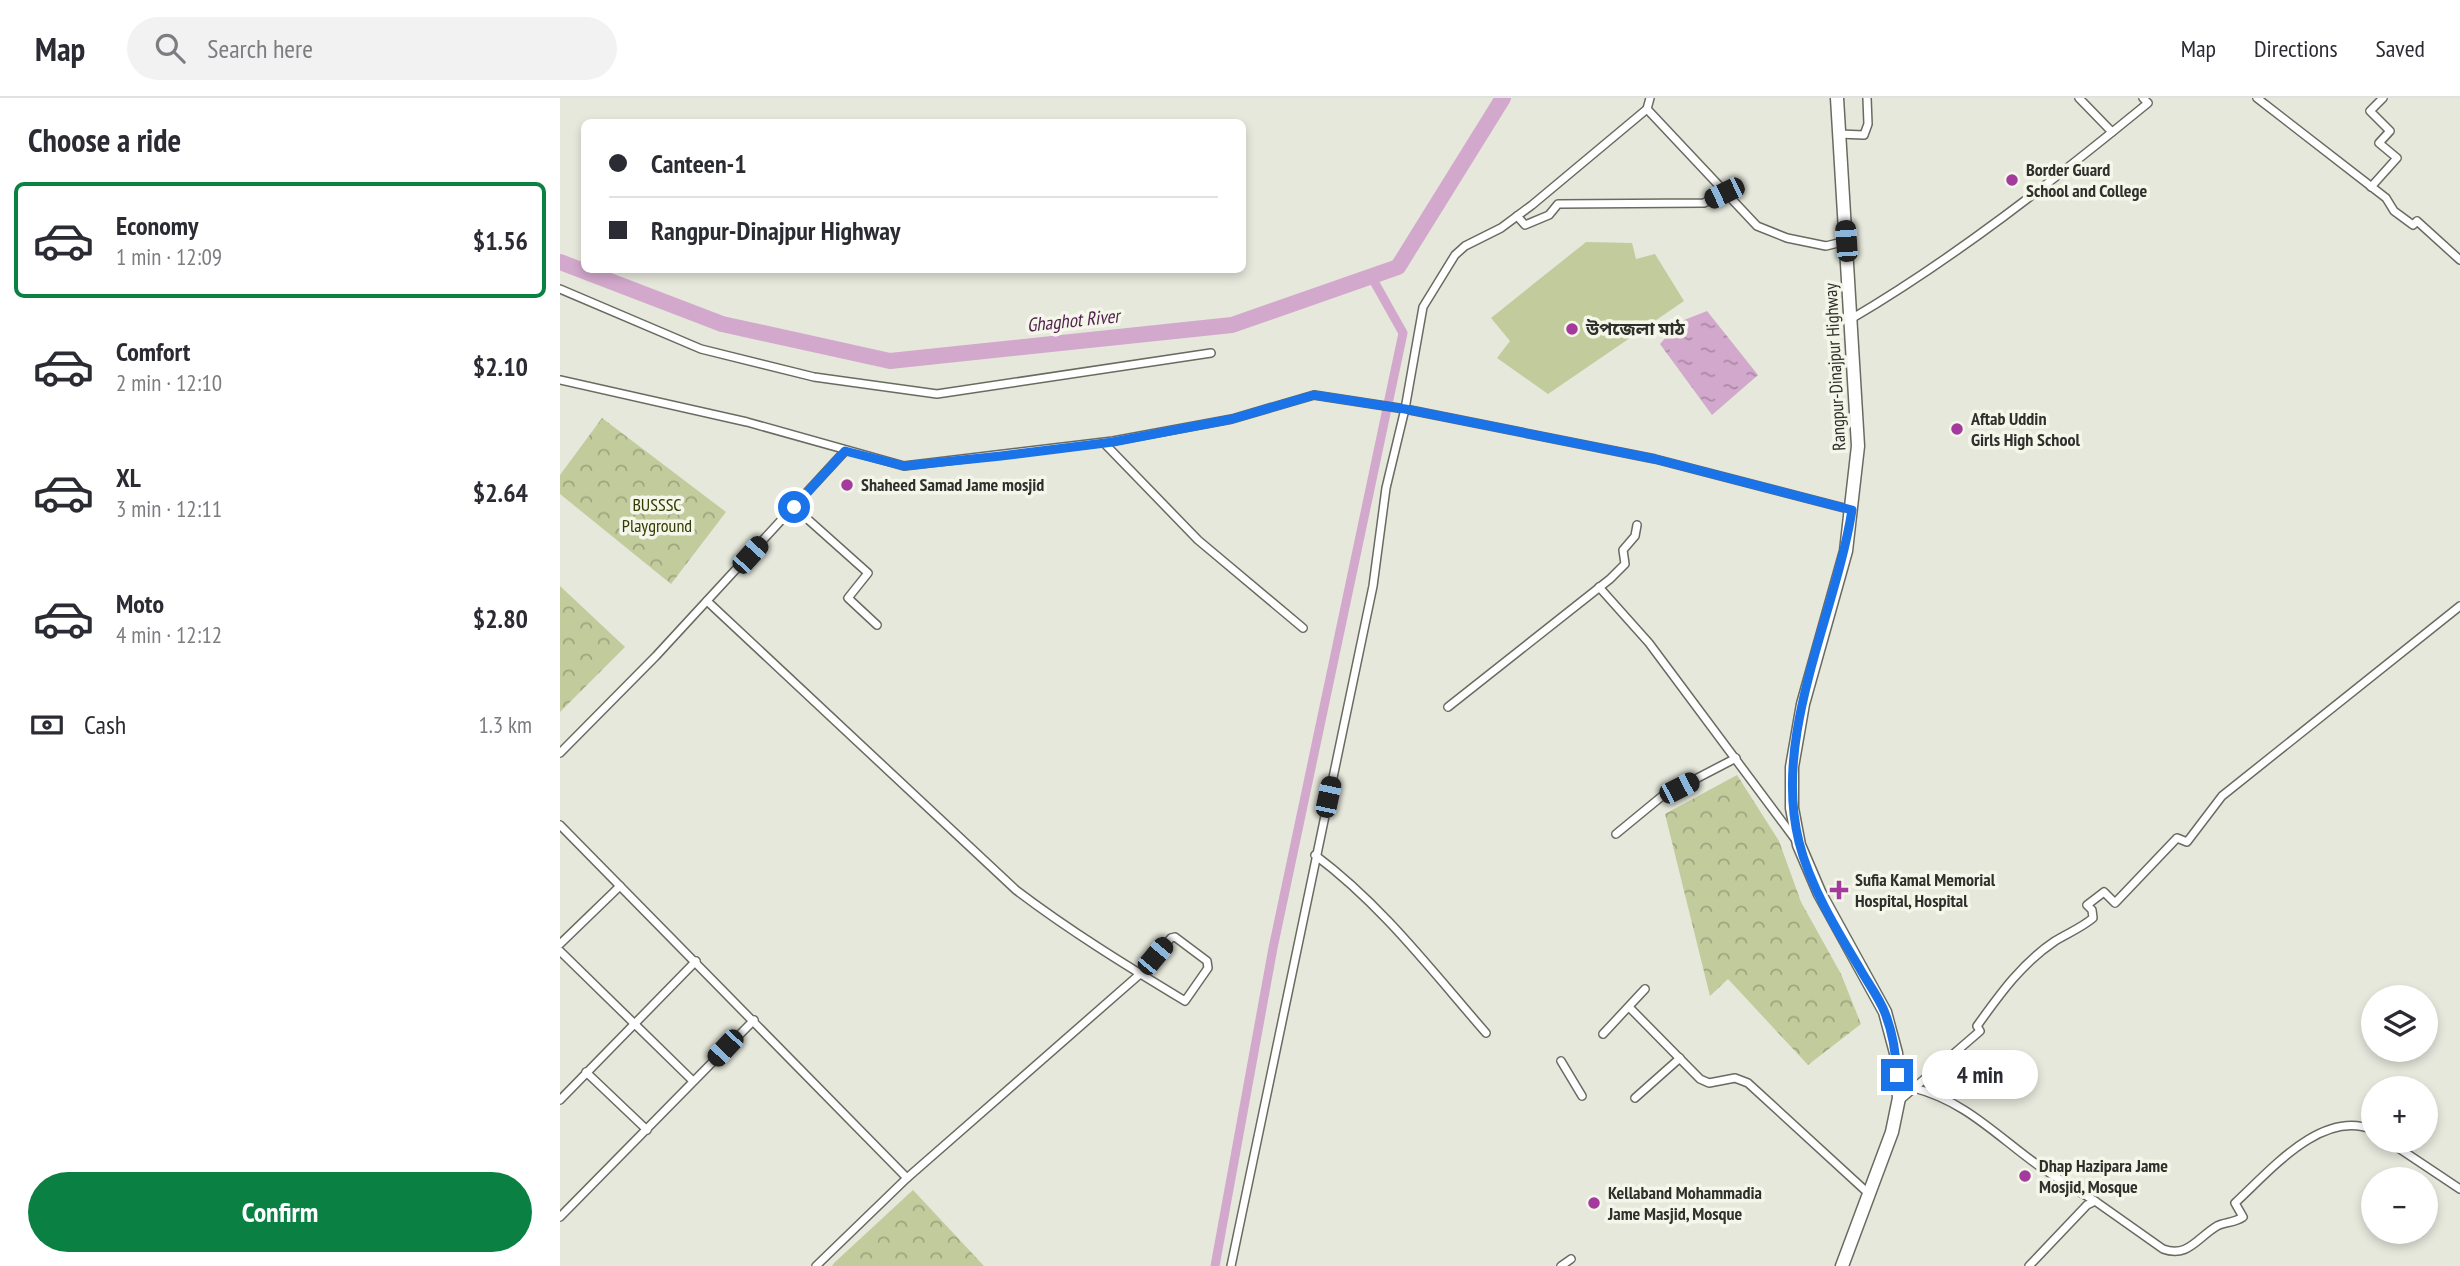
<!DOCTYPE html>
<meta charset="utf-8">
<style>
:root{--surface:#fff;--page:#f2f2f3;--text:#2b2b33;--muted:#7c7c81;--line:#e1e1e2;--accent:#0b8043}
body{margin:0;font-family:"PT Sans Narrow","Noto Sans Bengali",sans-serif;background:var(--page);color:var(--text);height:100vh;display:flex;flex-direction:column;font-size:26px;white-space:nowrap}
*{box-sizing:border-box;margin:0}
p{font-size:23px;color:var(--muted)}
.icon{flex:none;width:38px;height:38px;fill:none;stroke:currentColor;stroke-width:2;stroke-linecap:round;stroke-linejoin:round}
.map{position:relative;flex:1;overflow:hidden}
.drawer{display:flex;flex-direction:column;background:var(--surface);width:560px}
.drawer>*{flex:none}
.hud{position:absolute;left:21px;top:21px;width:665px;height:154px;border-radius:10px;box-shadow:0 4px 10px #0003;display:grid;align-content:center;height:154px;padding:0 28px;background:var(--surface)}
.tools{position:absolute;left:1801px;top:887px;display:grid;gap:14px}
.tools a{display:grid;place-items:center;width:77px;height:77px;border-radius:50%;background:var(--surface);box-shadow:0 4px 10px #0003;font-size:35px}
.end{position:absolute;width:32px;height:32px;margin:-16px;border:9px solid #1a73e8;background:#fff;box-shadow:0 0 0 4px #fff}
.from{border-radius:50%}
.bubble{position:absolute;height:49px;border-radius:24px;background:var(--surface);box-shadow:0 4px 10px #0003;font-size:23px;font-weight:800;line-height:49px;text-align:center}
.car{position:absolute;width:21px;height:42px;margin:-21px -10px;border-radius:9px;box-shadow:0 0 5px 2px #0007;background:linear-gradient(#222 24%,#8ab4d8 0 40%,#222 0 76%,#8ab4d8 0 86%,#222 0)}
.hud b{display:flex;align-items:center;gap:24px;height:66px;font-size:26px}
.hud b+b{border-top:2px solid var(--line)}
.hud i{width:18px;height:18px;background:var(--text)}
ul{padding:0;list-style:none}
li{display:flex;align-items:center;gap:21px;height:116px;margin:0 14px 10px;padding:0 14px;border:4px solid transparent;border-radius:10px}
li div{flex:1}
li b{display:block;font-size:26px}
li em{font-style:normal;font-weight:800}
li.selected{border-color:var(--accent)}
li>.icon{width:63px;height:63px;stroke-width:1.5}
h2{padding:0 28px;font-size:32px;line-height:84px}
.pay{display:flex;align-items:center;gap:18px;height:77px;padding:0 28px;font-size:26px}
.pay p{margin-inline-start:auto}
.button{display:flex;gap:14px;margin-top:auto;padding:14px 28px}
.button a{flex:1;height:80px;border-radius:42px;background:var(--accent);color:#fff;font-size:28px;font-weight:800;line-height:80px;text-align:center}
header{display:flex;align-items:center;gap:42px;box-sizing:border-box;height:98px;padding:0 35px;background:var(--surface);border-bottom:2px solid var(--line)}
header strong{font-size:33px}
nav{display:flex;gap:38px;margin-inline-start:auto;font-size:24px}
.search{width:490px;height:63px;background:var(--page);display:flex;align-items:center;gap:18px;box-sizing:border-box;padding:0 24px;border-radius:38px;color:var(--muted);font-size:26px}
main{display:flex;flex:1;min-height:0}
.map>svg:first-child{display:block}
.park{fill:url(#park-crowns)}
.pitch{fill:#c2cb9b}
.water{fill:url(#water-ripples)}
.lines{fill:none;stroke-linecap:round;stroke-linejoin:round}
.canal{stroke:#d2a8cc;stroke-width:9}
.river{stroke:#d2a8cc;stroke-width:16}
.minor-casing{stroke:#696b61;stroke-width:10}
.trunk-casing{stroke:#696b61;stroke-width:15}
.minor{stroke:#fff;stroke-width:7}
.trunk{stroke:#fff;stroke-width:12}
.route{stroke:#1a73e8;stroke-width:9}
.poi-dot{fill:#a33a9c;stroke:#f3f6e9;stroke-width:2.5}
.labels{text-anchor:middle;stroke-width:7;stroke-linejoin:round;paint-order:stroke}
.poi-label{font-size:18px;font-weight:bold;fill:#2f302c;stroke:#f3f6e9;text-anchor:start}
.street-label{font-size:18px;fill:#2f302c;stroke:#f3f6e9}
.park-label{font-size:18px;fill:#343b00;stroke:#f3f6e9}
.water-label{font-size:19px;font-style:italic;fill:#542250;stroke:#f3f6e9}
</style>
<header>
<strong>Map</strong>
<div class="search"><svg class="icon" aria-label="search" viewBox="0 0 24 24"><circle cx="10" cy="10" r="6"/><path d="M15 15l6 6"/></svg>Search here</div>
<nav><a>Map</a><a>Directions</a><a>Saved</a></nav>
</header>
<main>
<section class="drawer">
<h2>Choose a ride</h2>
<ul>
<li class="selected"><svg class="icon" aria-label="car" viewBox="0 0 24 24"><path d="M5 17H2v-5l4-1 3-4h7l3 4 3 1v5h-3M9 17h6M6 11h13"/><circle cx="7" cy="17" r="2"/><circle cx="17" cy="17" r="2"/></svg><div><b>Economy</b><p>1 min · 12:09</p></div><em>$1.56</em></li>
<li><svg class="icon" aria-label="car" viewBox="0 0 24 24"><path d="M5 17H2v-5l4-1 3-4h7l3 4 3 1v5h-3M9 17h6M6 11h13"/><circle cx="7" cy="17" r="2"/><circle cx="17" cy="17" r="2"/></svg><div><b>Comfort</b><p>2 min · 12:10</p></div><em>$2.10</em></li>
<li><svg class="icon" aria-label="car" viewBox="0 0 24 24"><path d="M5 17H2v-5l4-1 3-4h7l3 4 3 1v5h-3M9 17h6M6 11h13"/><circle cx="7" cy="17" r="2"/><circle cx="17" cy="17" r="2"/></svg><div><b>XL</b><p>3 min · 12:11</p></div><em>$2.64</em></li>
<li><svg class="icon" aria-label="car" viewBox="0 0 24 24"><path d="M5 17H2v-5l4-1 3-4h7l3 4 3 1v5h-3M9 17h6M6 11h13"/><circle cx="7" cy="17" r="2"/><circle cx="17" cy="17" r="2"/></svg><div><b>Moto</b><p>4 min · 12:12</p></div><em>$2.80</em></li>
</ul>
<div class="pay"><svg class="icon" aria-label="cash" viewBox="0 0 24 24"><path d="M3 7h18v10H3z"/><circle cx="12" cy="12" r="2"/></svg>Cash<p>1.3 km</p></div>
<div class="button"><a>Confirm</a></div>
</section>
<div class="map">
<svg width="1900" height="1168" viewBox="0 0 1900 1168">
<defs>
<pattern id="park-crowns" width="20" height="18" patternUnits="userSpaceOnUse" patternTransform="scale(1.75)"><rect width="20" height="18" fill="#c2cb9b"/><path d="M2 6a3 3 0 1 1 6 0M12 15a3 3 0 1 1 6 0" fill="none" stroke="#9ea57f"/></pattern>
<pattern id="water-ripples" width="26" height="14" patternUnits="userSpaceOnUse" patternTransform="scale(1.75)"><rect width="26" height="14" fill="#d2a8cc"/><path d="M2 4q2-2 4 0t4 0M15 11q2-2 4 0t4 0" fill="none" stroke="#ab89a6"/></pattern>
</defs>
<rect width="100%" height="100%" fill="#e6e8dc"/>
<g class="park">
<path d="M 42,320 L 166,414 L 111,486 L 0,396 L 0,377 Z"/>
<path d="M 0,488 L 65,549 L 0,614 Z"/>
<path d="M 1177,677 L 1219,743 L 1241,804 L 1281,876 L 1301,926 L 1248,967 L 1168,881 L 1150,898 L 1105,716 Z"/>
<path d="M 353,1092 L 424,1168 L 272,1168 L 274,1165 Z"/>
</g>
<path class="pitch" d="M 1026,144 L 1072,145 L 1076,161 L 1095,156 L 1124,203 L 988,296 L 937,260 L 950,243 L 931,220 Z"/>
<path class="water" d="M 1147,213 L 1198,277 L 1152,317 L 1100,246 L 1119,224 Z"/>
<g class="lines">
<path class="canal" d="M 655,1168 L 713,850 L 843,235 L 811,178"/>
<path class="river" d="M 0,164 L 162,226 L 330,263 L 672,227 L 838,169 L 943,0"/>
<defs>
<g id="minor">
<path d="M 1090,0 L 1087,11 L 1197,128 L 1227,140 L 1266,148 L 1286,143"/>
<path d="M 1519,0 L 1552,34"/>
<path d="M 1697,0 L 1826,100 L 1834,113 L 1853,127 L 1857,123 L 1900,162"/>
<path d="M 1279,36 L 1304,37 L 1308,26 L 1307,0"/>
<path d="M 1811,89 L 1837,60 L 1819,45 L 1830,33 L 1810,13 L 1823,0"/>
<path d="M 957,118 L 965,127 L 989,117 L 998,106 L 1144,105 L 1164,95"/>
<path d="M 0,191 L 141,251 L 254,279 L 377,296 L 651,255"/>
<path d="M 1291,221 C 1395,160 1495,81 1588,5 L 1583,0"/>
<path d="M 0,282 L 187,324 L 344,368 L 553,343 L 672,321 L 754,297 L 845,311 L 1095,361 L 1292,412"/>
<path d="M 544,345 L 638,442 L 743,530"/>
<path d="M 234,409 L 308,475 L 288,500 L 317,527"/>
<path d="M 1039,489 L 1089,545 L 1235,741"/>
<path d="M 147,503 L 456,792 C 510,833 567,868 625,903 L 648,870 L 647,863 L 615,839 L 611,840 L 580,876 L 347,1080 L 256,1168"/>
<path d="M 888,609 L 1050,481 L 1065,466 L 1063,452 L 1075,438 L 1077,427"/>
<path d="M 0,655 L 96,558 L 285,353"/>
<path d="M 0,727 L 347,1080"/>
<path d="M 1056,736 L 1101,699 L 1176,660"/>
<path d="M 755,757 C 822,807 872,873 926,935"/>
<path d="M 0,846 L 60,788"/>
<path d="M 0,853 L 133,983"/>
<path d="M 1069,909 L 1140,981 L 1149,985 L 1175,980 L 1188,985 L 1308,1095"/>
<path d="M 1043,936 L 1085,891"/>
<path d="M 1001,963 L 1022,998"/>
<path d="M 26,974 L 87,1032"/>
<path d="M 1354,990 C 1405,1003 1437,1038 1479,1068 C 1497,1080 1516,1092 1535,1103"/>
<path d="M 1075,1000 L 1120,960"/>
<path d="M 0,1002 L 136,863"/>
<path d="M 1339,1003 L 1420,933 L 1417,928 C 1440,896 1462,865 1495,843 C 1508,835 1521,830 1533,820 L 1532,812 L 1527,807 L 1544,794 L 1555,805 L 1617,740 L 1627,744 L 1662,698 L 1900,508"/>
<path d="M 1828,1043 L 1900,1091"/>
<path d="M 0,1119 L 194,922"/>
<path d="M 671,1168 L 813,488 L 826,390 L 845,311 L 863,209 L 895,157 L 905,148 L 941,130 L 972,107 L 1087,11"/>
<path d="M 1001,1168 L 1011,1161"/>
<path d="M 1469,1168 L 1527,1107 L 1535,1103 L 1603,1151 C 1628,1160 1637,1140 1657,1128 C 1665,1124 1674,1125 1683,1119 L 1675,1105 C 1709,1074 1762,1010 1813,1032"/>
</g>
<path id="trunk" d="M 1277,0 L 1298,348 L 1286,453 L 1243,606 L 1232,669 L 1232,710 L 1239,747 L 1260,796 L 1325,914 L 1336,955 L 1339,1000 L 1332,1034 L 1282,1168"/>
</defs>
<use href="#minor" class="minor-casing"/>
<use href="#trunk" class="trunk-casing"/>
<use href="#minor" class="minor"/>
<use href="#trunk" class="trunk"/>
</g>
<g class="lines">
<path class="route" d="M 234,409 L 285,353 L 344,368 L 441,358 L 553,344 L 672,321 L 754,297 L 845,311 L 1095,361 L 1292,412 C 1275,519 1212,636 1239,744 C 1250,788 1276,831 1299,869 C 1307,884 1319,899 1325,915 C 1333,935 1336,956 1337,977"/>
</g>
<g class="poi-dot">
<circle cx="1452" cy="82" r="7"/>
<circle cx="1012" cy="231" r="7"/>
<circle cx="1397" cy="331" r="7"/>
<circle cx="287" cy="387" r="7"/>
<path d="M1275.5 781.5h7v7h7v7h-7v7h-7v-7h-7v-7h7z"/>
<circle cx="1465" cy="1078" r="7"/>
<circle cx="1034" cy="1105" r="7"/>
</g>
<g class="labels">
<g class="poi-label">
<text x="1466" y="78">Border Guard<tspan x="1466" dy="21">School and College</tspan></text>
<text x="1026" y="237">উপজেলা মাঠ</text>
<text x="1411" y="327">Aftab Uddin<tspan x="1411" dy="21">Girls High School</tspan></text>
<text x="301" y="393">Shaheed Samad Jame mosjid</text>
<text x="1295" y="788">Sufia Kamal Memorial<tspan x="1295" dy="21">Hospital, Hospital</tspan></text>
<text x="1479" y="1074">Dhap Hazipara Jame<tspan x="1479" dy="21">Mosjid, Mosque</tspan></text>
<text x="1048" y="1101">Kellaband Mohammadia<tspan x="1048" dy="21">Jame Masjid, Mosque</tspan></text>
</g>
<g class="street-label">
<text transform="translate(1275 269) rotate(-93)" y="6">Rangpur-Dinajpur Highway</text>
</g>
<g class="park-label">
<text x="97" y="413">BUSSSC<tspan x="97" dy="21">Playground</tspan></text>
</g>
<g class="water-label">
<text transform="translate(513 222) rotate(-6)" y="7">Ghaghot River</text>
</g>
</g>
</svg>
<div class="tools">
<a><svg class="icon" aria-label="layers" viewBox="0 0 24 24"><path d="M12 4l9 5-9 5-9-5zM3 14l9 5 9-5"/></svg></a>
<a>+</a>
<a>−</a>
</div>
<i class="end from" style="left:234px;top:409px"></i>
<i class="end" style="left:1337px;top:977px"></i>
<div class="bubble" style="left:1362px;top:952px;width:116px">4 min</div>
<i class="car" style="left:1164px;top:95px;rotate:244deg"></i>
<i class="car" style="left:1286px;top:143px;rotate:356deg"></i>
<i class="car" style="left:190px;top:457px;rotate:42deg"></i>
<i class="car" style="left:1119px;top:690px;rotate:63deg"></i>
<i class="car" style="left:768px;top:699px;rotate:12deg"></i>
<i class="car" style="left:595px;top:858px;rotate:40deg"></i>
<i class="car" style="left:165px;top:950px;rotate:223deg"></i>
<div class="hud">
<b><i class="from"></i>Canteen-1</b>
<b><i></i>Rangpur-Dinajpur Highway</b>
</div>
</div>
</main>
